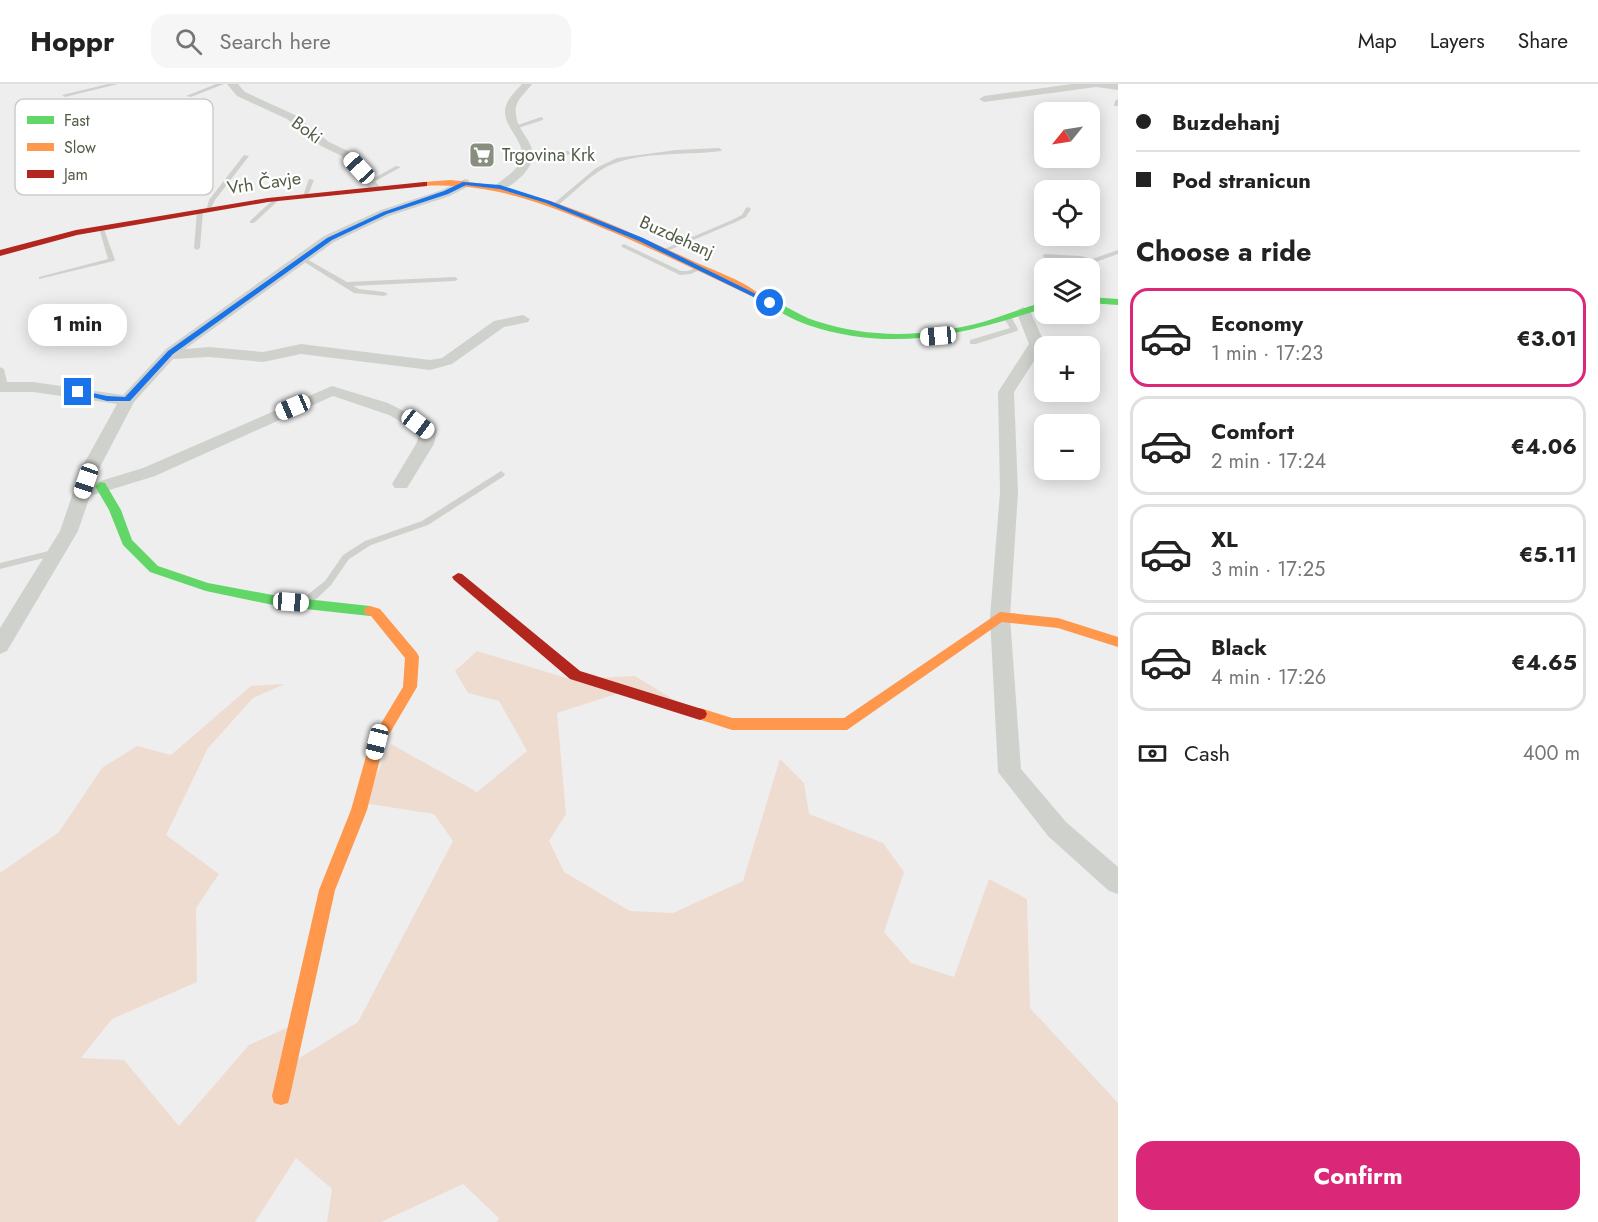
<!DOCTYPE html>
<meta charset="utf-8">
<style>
:root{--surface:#fff;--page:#f6f6f6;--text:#222;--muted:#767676;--line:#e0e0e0;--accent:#db2777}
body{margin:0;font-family:Jost,sans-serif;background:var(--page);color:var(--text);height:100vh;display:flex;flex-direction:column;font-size:22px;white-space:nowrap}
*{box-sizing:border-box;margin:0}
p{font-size:20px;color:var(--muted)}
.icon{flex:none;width:33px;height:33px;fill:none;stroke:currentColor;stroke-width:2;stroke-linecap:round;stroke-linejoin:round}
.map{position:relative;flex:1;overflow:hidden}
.side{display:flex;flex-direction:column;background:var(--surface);width:480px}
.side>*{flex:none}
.guide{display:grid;align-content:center;height:132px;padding:0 18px;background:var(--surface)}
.needle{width:39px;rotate:240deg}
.controls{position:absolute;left:1034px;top:18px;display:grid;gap:12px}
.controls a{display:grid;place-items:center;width:66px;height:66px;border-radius:12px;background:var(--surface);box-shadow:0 3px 15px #0003;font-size:30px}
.end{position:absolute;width:27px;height:27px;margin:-14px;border:8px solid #1a73e8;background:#fff;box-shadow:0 0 0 3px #fff}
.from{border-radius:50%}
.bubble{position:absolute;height:42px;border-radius:18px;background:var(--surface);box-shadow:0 3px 15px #0003;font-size:20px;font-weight:700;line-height:42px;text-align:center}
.car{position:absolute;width:18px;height:36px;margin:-18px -9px;border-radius:8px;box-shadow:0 0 4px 2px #0007;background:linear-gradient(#fff 24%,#345 0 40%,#fff 0 76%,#345 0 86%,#fff 0)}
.guide b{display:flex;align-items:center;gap:21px;height:57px;font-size:22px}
.guide b+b{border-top:2px solid var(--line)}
.guide i{width:15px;height:15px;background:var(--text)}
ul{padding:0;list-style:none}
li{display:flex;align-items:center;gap:18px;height:99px;margin:0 12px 9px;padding:0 6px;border:3px solid var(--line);border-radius:18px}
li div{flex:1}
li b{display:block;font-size:22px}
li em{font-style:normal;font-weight:700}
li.selected{border-color:var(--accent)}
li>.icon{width:54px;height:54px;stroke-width:1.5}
h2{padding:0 18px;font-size:27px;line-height:72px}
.pay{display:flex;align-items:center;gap:15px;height:66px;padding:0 18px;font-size:22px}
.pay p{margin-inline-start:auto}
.action{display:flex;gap:12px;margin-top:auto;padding:12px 18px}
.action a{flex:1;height:69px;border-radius:18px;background:var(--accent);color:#fff;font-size:24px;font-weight:700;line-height:69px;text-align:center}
header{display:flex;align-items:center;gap:36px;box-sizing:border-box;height:84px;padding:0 30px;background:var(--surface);border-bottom:2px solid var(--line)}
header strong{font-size:28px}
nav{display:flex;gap:33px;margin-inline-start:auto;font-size:21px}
.search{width:420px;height:54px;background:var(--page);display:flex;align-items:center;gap:15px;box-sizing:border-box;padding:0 21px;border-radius:18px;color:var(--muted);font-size:22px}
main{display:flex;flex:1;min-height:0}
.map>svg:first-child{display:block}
.green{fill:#efdcd1}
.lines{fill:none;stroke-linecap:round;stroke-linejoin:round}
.lane{fill:#cfd2cc;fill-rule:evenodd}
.street{fill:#cfd2cc;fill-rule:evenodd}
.fast{fill:#63d668;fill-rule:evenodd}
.slow{fill:#ff974d;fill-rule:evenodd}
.jam{fill:#b3261e;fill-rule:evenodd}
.route{fill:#1a73e8}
.labels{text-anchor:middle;stroke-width:4.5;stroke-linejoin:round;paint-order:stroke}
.far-street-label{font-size:18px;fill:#515c45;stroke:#fff}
.far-poi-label{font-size:18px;fill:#515c45;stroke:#fff;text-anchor:start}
.key{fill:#fff;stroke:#cbcec7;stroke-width:1.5}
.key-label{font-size:16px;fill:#515c45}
</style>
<header>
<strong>Hoppr</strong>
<div class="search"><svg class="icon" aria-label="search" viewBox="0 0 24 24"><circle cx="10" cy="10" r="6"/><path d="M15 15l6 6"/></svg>Search here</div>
<nav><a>Map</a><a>Layers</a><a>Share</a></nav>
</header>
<main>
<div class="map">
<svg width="1118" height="1138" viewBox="0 0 1118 1138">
<rect width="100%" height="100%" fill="#eeeeef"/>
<path class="green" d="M 477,567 L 570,595 L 635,592 L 686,623 L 619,609 L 557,629 L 566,730 L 549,757 L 564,788 L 630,827 L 673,829 L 743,797 L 780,675 L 804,699 L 809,730 L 883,759 L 904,788 L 884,848 L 911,879 L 954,893 L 989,795 L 1027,815 L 1030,924 L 1118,1019 L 1118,1138 L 497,1138 L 499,1134 L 463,1100 L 381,1138 L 327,1138 L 332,1105 L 296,1074 L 255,1138 L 0,1138 L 0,789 L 59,748 L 102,684 L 137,662 L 171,671 L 251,602 L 285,600 L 253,614 L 208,664 L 166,751 L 219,790 L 196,824 L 197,898 L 112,935 L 81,974 L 124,976 L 179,1042 L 249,961 L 293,941 L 278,987 L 358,938 L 453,757 L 434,730 L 363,719 L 391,660 L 477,708 L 527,667 L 499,617 L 468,609 L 455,587 Z"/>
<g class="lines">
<g class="lane">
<path d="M 108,0 L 118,0 L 65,13 L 62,11 Z"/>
<path d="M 216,0 L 224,0 L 191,13 L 186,12 Z"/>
<path d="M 1118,15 L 1118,22 L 1114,22 L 1115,17 Z"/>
<path d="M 541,33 L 543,34 L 543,36 L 515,45 L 512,43 Z"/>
<path d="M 719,64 L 722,66 L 721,67 C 685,72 633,66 601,86 C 585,96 571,111 557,122 L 552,121 L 596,84 L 617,74 L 676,66 Z"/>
<path d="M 528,67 L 568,67 L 571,69 L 568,71 L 526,70 L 526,68 Z"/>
<path d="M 244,71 L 249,72 L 215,116 L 210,127 L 206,127 L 209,116 Z"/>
<path d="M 396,82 L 401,83 L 372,99 L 367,98 Z"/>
<path d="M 309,95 L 314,96 L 308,111 L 303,112 Z"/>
<path d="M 275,114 L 280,115 L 254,139 L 250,139 L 250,137 Z"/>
<path d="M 748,123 L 751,125 L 746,133 L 736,138 L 667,167 L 662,166 L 732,136 L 742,131 L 746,124 Z"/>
<path d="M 200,125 L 203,127 L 200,164 L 197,166 L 194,164 L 197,127 Z"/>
<path d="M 99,144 L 104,145 L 115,176 L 114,177 L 39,195 L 39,193 L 108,175 Z"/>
<path d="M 624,160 L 681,187 L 688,187 L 702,181 L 705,183 L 691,190 L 680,191 L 622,163 L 621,162 Z"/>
<path d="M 1118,166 L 1118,170 L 1096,178 L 1089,186 L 1084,184 L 1088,179 L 1080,176 L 1045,174 L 1042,172 L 1045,170 L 1081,172 L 1092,175 Z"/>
<path d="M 301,174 L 305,174 L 347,198 L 455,193 L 458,195 L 455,197 L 353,202 L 359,205 L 384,208 L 388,210 L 384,212 L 354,209 L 301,176 Z"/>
<path d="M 1004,231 L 1010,231 L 1018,245 L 1017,247 L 976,260 L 970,260 L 970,256 L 1010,244 L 1003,233 Z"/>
<path d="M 0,283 L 4,285 L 8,302 L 7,304 L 4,304 L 0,302 Z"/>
<path d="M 501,387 L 505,390 L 504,392 L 428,441 L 371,461 L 349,475 L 331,501 L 309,522 L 301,522 L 300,519 L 301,516 L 325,497 L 343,471 L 365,457 L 422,437 Z"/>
<path d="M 57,465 L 62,468 L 60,470 L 0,485 L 0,479 Z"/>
</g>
<g class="street">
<path d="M 227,0 L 238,0 L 245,8 L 295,31 L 329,58 L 350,68 L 380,103 L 374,107 L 370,106 L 342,72 L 321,62 L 287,35 L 237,12 Z"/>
<path d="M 522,0 L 532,0 C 527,7 518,14 516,23 C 512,52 550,61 523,91 C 517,97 508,104 500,107 L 494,103 C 502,94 516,89 521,76 C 528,56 497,41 507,19 C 510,12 517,6 522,0 Z"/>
<path d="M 1072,0 L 1118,0 L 1118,6 L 1096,3 L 984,18 L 979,15 L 984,12 Z"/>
<path d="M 465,95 L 469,96 L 469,102 L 450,112 L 389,132 L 334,158 L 185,265 L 209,263 L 263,268 L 301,260 L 430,276 L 442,274 L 494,237 L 523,231 L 530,235 L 528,238 L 504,243 L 452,280 L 430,286 L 301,270 L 263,278 L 209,273 L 173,275 L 134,318 L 99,385 L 94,399 L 143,384 L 332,302 L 388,319 L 435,343 L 437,347 L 434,360 L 407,404 L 395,404 L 392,400 L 416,360 L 420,349 L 389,331 L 333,312 L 155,392 L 90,412 L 78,447 L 7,567 L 0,570 L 0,544 L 60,447 L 81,385 L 117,320 L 33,308 L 0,308 L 0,298 L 33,298 L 123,311 L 166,265 L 324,152 L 381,126 L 442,106 Z"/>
<path d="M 1023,223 L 1030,227 L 1045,260 L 1014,308 L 1018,408 L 1010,533 L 1021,685 L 1066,738 L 1118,783 L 1118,810 L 1109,807 L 1048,752 L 998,688 L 990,533 L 1000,408 L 998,308 L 1029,260 L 1016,227 Z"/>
</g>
<g class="fast">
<path d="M 754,207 C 776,214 794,230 816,237 C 871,255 927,253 983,238 C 1003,232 1023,224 1044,218 L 1044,224 C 964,251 891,269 808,241 C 788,234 770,221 751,212 L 749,210 Z"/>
<path d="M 1089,213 L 1118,215 L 1118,221 L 1089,219 Z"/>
<path d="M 101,398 L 105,399 L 121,426 L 132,456 L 158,482 L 208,499 L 278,512 L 370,522 L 376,527 L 370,532 L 278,522 L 206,507 L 150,488 L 123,461 L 109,426 L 95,402 Z"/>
</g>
<g class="slow">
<path d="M 450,96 C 535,102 616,142 693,177 C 712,186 743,196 759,210 L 751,212 C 708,191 665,171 622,152 C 556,124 498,98 424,102 L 420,100 L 424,98 Z"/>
<path d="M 370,522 L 380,525 L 417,569 L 419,573 L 417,603 L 384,659 L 367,726 L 335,806 L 290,1012 L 288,1019 L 281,1021 L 274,1019 L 272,1012 L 319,806 L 351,726 L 370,658 L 403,603 L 405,574 L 371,532 L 365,530 L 364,527 L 365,524 Z"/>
<path d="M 1000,528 L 1058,534 L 1118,553 L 1118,563 L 1058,544 L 1002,538 L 847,646 L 732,646 L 695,634 L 693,630 L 695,626 L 700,624 L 732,634 L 844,634 Z"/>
</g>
<g class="jam">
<path d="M 424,98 L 427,98 L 427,102 L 268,118 L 77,151 L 0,172 L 0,166 L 76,146 L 268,114 Z"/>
<path d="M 458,489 L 462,490 L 580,587 L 705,626 L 707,630 L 705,634 L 700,636 L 570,595 L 454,496 L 452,493 Z"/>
</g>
</g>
<path class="route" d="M 463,98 L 500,101 L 550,117 L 643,154 L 774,219 L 768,220 L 639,157 L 546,119 L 500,105 L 466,101 L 448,110 L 387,130 L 332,156 L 173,270 L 130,317 L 107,317 L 74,308 L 78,306 L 107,312 L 125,313 L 168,267 L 327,154 L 383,128 L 444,107 Z"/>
<defs>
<symbol id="supermarket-square" viewBox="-11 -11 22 22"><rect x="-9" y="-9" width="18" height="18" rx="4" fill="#888f80" stroke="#fff"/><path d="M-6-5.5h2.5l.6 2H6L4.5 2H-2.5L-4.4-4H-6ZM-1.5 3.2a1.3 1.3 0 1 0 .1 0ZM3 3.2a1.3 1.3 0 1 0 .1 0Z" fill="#fff"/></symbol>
</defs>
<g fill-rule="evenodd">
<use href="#supermarket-square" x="467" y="56" width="30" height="30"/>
</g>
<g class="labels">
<g class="far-street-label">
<text transform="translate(307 46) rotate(36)" y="6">Boki</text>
<text transform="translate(264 99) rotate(-8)" y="6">Vrh Čavje</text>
<text transform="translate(677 153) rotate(24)" y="6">Buzdehanj</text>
</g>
<g class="far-poi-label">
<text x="502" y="77">Trgovina Krk</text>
</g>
</g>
<rect x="15" y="15" width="198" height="96" rx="9" class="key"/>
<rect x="27" y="32" width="27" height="8" fill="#63d668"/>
<rect x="27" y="59" width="27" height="8" fill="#ff974d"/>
<rect x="27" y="86" width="27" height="8" fill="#b3261e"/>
<g class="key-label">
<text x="64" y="42">Fast</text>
<text x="64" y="69">Slow</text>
<text x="64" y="96">Jam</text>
</g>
</svg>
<div class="controls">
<a><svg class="needle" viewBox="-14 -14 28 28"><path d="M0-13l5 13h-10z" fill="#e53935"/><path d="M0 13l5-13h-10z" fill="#767676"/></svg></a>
<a><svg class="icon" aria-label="locate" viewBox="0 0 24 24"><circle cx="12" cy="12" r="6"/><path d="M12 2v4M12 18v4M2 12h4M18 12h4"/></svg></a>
<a><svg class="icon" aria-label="layers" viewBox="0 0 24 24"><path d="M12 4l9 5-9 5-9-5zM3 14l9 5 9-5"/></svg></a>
<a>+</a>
<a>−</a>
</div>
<i class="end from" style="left:770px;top:219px"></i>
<i class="end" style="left:78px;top:308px"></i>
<div class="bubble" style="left:28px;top:220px;width:99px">1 min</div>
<i class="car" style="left:359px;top:84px;rotate:317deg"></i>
<i class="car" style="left:938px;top:252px;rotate:265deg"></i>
<i class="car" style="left:293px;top:323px;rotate:247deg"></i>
<i class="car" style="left:418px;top:340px;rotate:127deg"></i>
<i class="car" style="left:86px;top:397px;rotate:199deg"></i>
<i class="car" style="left:291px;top:518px;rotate:94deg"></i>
<i class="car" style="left:377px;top:658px;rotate:194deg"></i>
</div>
<section class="side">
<div class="guide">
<b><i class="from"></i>Buzdehanj</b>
<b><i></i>Pod stranicun</b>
</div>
<h2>Choose a ride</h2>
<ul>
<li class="selected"><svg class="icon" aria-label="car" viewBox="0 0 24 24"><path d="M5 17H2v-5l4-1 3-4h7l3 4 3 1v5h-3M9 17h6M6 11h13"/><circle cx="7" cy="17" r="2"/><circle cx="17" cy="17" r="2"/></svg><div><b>Economy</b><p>1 min · 17:23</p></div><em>€3.01</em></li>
<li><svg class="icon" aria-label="car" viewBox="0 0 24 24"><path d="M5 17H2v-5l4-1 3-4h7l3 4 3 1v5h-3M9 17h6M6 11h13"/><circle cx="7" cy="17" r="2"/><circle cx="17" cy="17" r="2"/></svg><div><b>Comfort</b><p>2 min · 17:24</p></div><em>€4.06</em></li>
<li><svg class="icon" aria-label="car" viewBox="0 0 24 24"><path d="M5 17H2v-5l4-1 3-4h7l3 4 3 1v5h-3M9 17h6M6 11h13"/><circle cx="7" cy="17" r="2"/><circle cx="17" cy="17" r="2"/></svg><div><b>XL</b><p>3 min · 17:25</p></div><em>€5.11</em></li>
<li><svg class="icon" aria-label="car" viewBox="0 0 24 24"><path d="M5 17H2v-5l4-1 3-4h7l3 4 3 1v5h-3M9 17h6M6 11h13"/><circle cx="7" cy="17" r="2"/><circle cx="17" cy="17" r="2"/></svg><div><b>Black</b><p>4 min · 17:26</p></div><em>€4.65</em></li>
</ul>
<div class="pay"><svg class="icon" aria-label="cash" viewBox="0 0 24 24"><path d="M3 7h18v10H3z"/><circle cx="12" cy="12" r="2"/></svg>Cash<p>400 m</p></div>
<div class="action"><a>Confirm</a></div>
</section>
</main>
